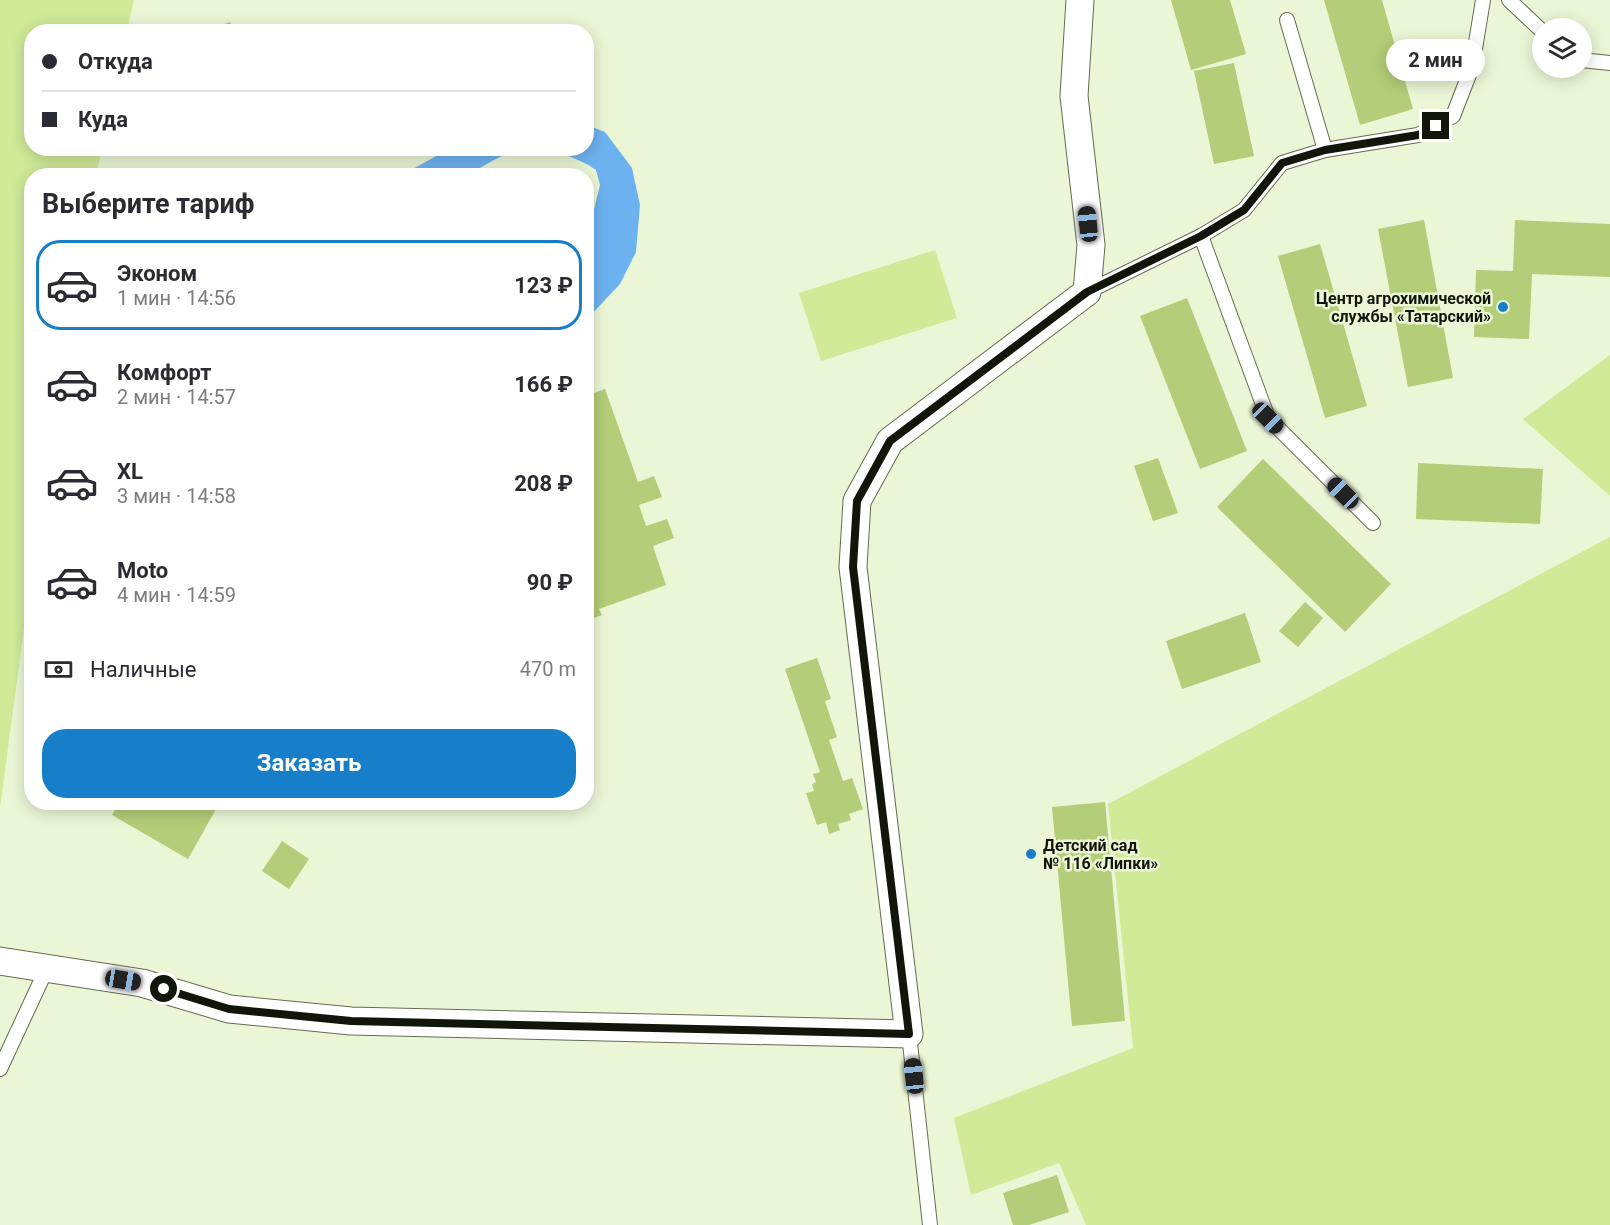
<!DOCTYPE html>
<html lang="ru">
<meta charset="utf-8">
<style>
:root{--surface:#fff;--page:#f7f7f7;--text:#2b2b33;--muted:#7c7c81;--line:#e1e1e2;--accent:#177ec9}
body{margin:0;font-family:Roboto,sans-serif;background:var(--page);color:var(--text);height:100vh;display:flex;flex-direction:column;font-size:22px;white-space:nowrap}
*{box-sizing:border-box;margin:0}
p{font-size:20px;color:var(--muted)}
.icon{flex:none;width:33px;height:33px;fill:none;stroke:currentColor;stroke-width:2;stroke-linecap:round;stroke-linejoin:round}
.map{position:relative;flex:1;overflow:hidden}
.drawer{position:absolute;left:24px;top:168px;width:570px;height:642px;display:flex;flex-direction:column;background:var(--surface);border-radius:24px;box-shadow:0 3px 15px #0003}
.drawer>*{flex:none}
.banner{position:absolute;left:24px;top:24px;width:570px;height:132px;border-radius:24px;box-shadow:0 3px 15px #0003;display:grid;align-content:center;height:132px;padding:0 18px;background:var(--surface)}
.tools{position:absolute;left:1532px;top:18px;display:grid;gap:12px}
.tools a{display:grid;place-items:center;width:60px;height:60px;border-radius:50%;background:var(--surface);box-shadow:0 3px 15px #0003;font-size:30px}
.end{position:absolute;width:27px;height:27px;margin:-14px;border:8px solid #11150a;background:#fff;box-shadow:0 0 0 3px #fff}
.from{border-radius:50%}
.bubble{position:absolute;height:42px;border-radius:21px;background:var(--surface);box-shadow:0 3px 15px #0003;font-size:20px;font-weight:700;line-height:42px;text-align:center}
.car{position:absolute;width:18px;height:36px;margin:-18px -9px;border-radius:8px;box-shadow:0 0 4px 2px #0007;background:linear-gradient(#222 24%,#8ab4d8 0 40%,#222 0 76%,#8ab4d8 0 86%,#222 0)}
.banner b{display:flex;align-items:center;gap:21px;height:57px;font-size:22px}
.banner b+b{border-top:2px solid var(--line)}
.banner i{width:15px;height:15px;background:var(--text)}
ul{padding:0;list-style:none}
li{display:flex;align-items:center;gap:18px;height:90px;margin:0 12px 9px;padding:0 6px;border:3px solid transparent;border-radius:24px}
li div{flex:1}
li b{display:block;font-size:22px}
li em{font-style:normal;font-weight:700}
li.on{border-color:var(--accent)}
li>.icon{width:54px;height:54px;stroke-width:1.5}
h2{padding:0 18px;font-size:27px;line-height:72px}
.pay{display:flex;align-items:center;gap:15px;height:66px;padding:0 18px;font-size:22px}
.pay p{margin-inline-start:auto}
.action{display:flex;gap:12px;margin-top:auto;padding:12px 18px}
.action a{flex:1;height:69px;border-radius:24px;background:var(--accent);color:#fff;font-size:24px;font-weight:700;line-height:69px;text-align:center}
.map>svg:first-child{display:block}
.green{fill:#d0ea98}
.water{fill:#6db2f0}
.building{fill:#b3cd78}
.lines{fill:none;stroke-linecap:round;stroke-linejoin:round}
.service-casing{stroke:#636c50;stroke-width:16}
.minor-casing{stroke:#636c50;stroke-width:29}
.service{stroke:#fff;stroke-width:14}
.minor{stroke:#fff;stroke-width:27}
.route{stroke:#11150a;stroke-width:8}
.poi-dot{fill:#177ec9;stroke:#ebf6d6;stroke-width:2}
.labels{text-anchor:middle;stroke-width:5;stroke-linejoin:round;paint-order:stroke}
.poi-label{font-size:16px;font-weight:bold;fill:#11150a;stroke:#ebf6d6;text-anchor:end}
</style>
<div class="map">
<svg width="1610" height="1225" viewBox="0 0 1610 1225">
<rect width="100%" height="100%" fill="#ebf6d6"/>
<g class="green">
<path d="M 0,0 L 134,0 L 127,31 L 32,32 L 32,148 L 102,149 L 96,175 L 32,176 L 32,568 L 0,808 Z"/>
<path d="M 935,250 L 957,318 L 821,361 L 799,293 Z"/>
<path d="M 1610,355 L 1610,496 L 1523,419 Z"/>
<path d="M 1610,537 L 1610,1225 L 1086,1225 L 1059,1163 L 971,1195 L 954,1118 L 1133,1048 L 1108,804 Z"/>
</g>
<path class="water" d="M 587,125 L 605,132 L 632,168 L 640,205 L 636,252 L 620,284 L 587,319 L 587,238 L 600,185 L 596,170 C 570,152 534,144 504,155 C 490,161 476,172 462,176 C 447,180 418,176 402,175 L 449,149 L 586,148 Z"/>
<g class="building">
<path d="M 1171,0 L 1230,0 L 1246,54 L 1191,70 Z"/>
<path d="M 1324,0 L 1382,0 L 1413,109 L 1360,125 Z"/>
<path d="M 230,22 L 233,32 L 205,32 L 205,31 Z"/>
<path d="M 1234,63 L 1254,156 L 1214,164 L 1194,71 Z"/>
<path d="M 1424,220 L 1453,378 L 1408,387 L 1378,229 Z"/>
<path d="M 1515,220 L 1610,224 L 1610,277 L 1532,274 L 1529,339 L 1474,337 L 1476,270 L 1513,271 Z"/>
<path d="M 1320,244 L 1367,406 L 1325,418 L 1278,256 Z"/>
<path d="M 1187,298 L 1247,451 L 1200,469 L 1140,316 Z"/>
<path d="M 605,389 L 638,482 L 654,476 L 662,497 L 639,505 L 646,526 L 667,519 L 674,538 L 653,546 L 666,585 L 599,609 L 602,615 L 586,621 L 586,396 Z"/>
<path d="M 1158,458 L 1178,513 L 1153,521 L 1134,466 Z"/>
<path d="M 1263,459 L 1391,584 L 1345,632 L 1217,507 Z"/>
<path d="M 1418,463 L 1543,469 L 1540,524 L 1416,519 Z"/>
<path d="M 1305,602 L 1323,618 L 1298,647 L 1279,631 Z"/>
<path d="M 1245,613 L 1261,662 L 1182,689 L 1166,641 Z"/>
<path d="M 817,658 L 831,699 L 825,701 L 837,737 L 829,740 L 843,781 L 852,778 L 863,809 L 849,814 L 851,820 L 838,824 L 840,830 L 829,834 L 826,822 L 817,825 L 806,793 L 814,791 L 812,784 L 816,782 L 813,774 L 820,772 L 785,669 Z"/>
<path d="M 119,802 L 220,802 L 188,859 L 112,815 Z"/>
<path d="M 1105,802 L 1125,1021 L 1072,1026 L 1052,807 Z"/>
<path d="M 282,841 L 309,859 L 289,889 L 262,871 Z"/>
<path d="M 1057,1175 L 1069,1212 L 1029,1225 L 1013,1225 L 1003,1193 Z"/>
</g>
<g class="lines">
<defs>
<g id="service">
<path d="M 1509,0 L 1542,31"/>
<path d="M 1287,20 L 1325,150"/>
<path d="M 1581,60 L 1610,63"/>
<path d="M 1201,236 L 1268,418 L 1373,523"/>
<path d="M 1087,292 L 1201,236 L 1244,210 L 1282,163 L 1325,150 L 1418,135 L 1453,116 L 1472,67 L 1483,0"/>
<path d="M 909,1034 L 930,1225"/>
<path d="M 0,1069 L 47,968"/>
</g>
<path id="minor" d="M 0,961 L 142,983 L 229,1009 L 351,1021 L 909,1034 L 853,567 L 857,501 L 890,441 L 1087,292 L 1091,245 L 1074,96 L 1080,0"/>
</defs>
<use href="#service" class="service-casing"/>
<use href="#minor" class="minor-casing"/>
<use href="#service" class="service"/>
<use href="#minor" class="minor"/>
</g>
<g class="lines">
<path class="route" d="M 164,989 L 229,1009 L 351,1021 L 909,1034 L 853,567 L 857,501 L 890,441 L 1087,292 L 1201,236 L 1244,210 L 1282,163 L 1325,150 L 1418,135 L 1436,126"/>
</g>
<g class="poi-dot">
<circle cx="1503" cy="307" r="6"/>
<circle cx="1031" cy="854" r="6"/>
</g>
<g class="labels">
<g class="poi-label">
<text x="1491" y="304">Центр агрохимической<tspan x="1491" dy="18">службы «Татарский»</tspan></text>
<text x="1043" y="851" text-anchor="start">Детский сад<tspan x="1043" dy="18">№ 116 «Липки»</tspan></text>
</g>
</g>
</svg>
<div class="tools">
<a><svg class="icon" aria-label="layers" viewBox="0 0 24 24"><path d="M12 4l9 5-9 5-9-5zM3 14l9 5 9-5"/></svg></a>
</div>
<i class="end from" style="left:164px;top:989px"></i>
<i class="end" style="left:1436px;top:126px"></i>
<div class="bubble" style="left:1386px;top:39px;width:99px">2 мин</div>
<i class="car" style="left:1088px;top:224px;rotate:354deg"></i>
<i class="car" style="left:1268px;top:418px;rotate:135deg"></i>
<i class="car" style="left:1343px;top:493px;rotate:315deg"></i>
<i class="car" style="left:123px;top:980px;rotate:99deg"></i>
<i class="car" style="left:914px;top:1076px;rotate:354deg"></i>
<div class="banner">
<b><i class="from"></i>Откуда</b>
<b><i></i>Куда</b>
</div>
<section class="drawer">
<h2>Выберите тариф</h2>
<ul>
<li class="on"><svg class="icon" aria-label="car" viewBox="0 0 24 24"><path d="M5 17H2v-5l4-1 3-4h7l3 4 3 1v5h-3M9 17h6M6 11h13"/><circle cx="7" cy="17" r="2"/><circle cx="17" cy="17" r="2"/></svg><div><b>Эконом</b><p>1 мин · 14:56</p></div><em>123 ₽</em></li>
<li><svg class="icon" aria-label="car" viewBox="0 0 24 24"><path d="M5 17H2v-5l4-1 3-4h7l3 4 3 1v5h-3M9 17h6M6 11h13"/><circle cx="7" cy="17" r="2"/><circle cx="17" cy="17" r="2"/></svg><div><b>Комфорт</b><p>2 мин · 14:57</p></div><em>166 ₽</em></li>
<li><svg class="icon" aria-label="car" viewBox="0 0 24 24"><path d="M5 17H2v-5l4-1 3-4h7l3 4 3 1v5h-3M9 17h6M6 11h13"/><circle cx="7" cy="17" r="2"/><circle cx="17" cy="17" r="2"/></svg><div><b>XL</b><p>3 мин · 14:58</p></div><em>208 ₽</em></li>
<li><svg class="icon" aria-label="car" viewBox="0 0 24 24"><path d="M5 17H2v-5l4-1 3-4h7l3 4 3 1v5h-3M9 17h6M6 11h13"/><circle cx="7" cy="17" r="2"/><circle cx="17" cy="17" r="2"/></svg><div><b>Moto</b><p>4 мин · 14:59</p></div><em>90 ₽</em></li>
</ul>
<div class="pay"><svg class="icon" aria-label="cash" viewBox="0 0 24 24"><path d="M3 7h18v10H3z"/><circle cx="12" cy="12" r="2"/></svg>Наличные<p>470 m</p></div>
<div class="action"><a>Заказать</a></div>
</section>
</div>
